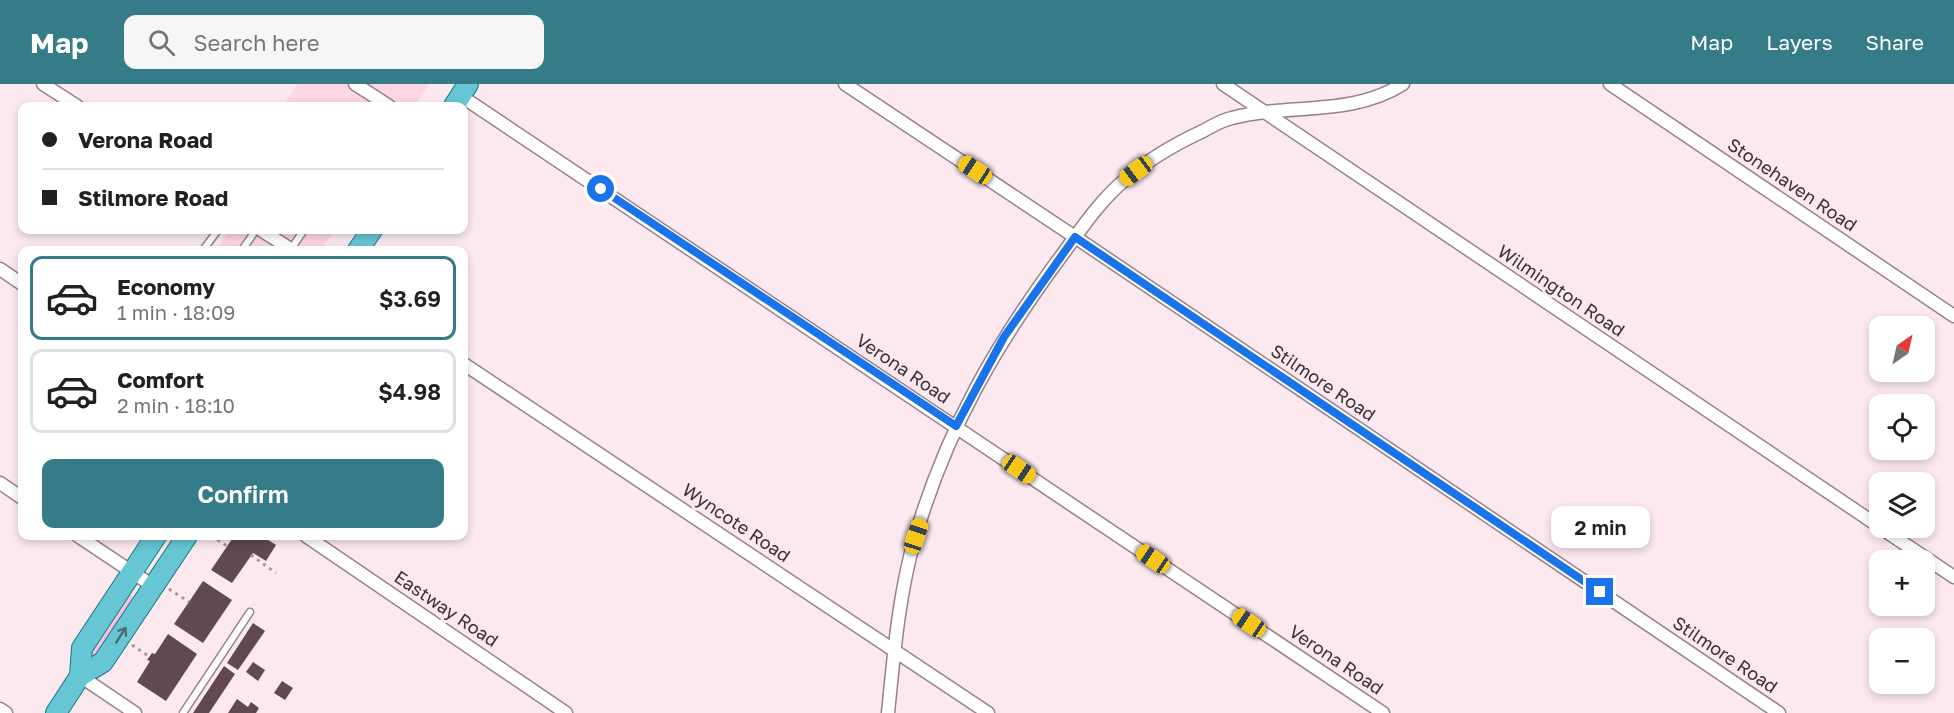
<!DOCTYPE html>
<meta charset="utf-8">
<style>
:root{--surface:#fff;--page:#f6f6f6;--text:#202124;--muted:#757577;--line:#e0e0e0;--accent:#357b88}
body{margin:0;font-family:"Golos Text",sans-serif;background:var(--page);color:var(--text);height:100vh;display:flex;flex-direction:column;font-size:22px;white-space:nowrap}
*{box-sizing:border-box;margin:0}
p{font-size:20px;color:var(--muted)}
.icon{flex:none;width:33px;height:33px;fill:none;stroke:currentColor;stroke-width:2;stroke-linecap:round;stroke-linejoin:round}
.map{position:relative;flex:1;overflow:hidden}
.sheet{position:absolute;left:18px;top:162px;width:450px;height:294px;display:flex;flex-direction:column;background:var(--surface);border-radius:12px;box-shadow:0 3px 9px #0003}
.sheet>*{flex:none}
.top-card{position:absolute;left:18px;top:18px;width:450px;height:132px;border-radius:12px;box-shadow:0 3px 9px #0003;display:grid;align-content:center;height:132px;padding:0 24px;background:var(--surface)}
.needle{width:39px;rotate:34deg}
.controls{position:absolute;left:1869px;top:232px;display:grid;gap:12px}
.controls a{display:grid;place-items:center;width:66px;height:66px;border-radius:12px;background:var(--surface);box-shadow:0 3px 9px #0003;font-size:30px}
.end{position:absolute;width:27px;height:27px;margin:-14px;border:8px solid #1a73e8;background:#fff;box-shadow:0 0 0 3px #fff}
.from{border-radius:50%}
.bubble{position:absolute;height:42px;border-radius:12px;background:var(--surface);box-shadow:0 3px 9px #0003;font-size:20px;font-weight:600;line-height:42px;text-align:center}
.car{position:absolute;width:18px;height:36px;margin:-18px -9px;border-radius:8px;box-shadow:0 0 4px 2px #0007;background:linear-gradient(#f5c518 24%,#345 0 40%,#f5c518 0 76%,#345 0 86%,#f5c518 0)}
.top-card b{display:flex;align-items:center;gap:21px;height:57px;font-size:22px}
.top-card b+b{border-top:2px solid var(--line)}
.top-card i{width:15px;height:15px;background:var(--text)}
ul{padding:10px 0 0;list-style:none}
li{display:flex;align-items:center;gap:18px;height:84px;margin:0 12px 9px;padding:0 12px;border:3px solid var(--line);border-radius:12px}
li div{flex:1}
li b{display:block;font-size:22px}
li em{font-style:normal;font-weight:600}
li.selected{border-color:var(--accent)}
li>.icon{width:54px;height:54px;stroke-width:1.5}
.cta{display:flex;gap:12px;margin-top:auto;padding:12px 24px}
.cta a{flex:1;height:69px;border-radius:12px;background:var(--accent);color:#fff;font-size:24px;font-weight:600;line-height:69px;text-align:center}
header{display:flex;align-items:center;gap:36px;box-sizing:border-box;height:84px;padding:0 30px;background:var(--accent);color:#fff}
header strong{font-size:28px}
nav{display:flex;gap:33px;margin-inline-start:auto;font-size:21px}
.search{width:420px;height:54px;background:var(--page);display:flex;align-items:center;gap:15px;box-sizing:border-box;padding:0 21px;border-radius:12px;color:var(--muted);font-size:22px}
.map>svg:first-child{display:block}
.built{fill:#fcd6e5}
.green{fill:#f9c0d7}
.building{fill:#614852}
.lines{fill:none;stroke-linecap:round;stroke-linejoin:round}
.service-casing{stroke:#9b7f8a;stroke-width:9}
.minor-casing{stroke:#9b7f8a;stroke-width:15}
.primary-casing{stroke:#157989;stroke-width:22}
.path{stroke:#a7989d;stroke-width:3;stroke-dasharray:3 4.5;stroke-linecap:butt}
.service{stroke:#fff;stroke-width:6}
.minor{stroke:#fff;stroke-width:12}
.primary{stroke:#66c6d3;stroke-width:20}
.oneway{stroke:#4d6d74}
.route{stroke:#1a73e8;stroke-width:8}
.labels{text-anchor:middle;stroke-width:6;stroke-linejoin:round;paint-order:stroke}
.street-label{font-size:18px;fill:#3c3135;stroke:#fce9f0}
</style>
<header>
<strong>Map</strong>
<div class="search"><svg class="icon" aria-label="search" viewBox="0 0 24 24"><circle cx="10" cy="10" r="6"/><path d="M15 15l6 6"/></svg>Search here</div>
<nav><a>Map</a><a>Layers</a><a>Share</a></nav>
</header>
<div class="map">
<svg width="1954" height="629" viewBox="0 0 1954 629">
<rect width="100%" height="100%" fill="#fce9f0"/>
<g class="built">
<path d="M 298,0 L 430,0 L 415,22 L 283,22 Z"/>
<path d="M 230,146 L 335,146 L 321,166 L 216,166 Z"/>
</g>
<path class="green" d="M 129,511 L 132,511 L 133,514 L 95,572 L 91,572 L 90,569 Z"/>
<g class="building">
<path d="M 234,452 L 262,452 L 276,461 L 266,477 L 253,469 L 232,499 L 211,486 Z"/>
<path d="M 203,497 L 232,516 L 203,559 L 174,540 Z"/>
<path d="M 253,539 L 265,547 L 238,586 L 227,579 Z"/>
<path d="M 168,550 L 197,570 L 166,617 L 137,598 L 150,577 L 147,576 L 152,569 L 155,570 Z"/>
<path d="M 253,578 L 265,586 L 258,597 L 246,588 Z"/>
<path d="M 224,582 L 235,590 L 209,629 L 193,629 Z"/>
<path d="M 282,597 L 293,604 L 285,616 L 274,609 Z"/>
<path d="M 237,615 L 248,623 L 251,618 L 259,624 L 256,629 L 228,629 Z"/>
</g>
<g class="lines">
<defs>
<g id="service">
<path d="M 291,165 L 304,146"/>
<path d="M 203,166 L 218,146"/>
<path d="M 242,166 L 256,146"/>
<path d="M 183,629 L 250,528"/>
</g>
<g id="minor">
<path d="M 43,0 L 77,22"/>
<path d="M 355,0 L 389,22"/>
<path d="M 845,0 L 1075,153 L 1779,629"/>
<path d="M 1223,0 L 1880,443"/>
<path d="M 1610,0 L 1954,232"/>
<path d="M 461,12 L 1383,629"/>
<path d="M 261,146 L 292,166"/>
<path d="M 0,185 L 22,200"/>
<path d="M 464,280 L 988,629"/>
<path d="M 0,399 L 22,414"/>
<path d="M 1881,444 L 1954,493"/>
<path d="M 78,452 L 153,502"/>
<path d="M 306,452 L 566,629"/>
<path d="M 80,592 L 135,629"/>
<path d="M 0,625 L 6,629"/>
<path d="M 888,629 C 894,569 899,508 916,450 C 948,343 996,260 1062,171 C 1081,145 1101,115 1126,95 C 1149,75 1175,60 1203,47 C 1212,42 1222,36 1232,34 C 1289,19 1351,33 1403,0"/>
</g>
<g id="primary">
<path d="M 454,22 L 468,0"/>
<path d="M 358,166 L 372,146"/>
<path d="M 80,592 L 82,564 L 156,452"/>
<path d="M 56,629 L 80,592 L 103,578 L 187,452"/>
</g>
</defs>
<use href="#service" class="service-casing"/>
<use href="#minor" class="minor-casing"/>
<use href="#primary" class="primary-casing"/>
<g class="path">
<path d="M 211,452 L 227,462"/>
<path d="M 251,471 L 276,489"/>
<path d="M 169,505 L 189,518"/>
<path d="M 132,561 L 150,573"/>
</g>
<use href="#service" class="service"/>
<use href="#minor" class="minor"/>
<use href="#primary" class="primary"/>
</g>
<defs><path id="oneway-shaft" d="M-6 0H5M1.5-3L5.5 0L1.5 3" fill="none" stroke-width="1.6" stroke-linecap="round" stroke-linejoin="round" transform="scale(1.5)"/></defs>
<use class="oneway" href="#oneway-shaft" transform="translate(121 551) rotate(-57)"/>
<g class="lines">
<path class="route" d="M 601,105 L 956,342 L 1004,253 L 1075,153 L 1600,508"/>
</g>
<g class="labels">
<g class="street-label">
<text transform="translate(1792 101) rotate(34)" y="6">Stonehaven Road</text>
<text transform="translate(1561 207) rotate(34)" y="6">Wilmington Road</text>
<text transform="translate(903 285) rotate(34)" y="6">Verona Road</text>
<text transform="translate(1323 299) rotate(34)" y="6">Stilmore Road</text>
<text transform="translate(736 439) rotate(34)" y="6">Wyncote Road</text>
<text transform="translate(446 525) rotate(34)" y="6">Eastway Road</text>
<text transform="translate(1725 571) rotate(34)" y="6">Stilmore Road</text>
<text transform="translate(1336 576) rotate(34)" y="6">Verona Road</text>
</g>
</g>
</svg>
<div class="controls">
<a><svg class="needle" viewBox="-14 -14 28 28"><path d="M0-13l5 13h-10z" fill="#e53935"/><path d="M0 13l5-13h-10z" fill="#757577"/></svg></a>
<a><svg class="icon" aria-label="locate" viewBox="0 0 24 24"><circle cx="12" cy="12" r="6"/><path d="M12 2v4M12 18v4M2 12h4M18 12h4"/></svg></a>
<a><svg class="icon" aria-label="layers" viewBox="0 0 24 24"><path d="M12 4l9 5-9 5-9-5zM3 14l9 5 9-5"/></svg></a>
<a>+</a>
<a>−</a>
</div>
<i class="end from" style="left:601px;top:105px"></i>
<i class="end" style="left:1600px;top:508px"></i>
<div class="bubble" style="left:1551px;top:422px;width:99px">2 min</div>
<i class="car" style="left:975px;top:86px;rotate:303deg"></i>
<i class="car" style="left:1136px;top:87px;rotate:233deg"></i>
<i class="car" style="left:1019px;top:385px;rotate:124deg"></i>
<i class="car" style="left:916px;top:452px;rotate:18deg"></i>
<i class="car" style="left:1153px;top:475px;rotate:304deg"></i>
<i class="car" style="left:1249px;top:539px;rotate:304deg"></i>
<div class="top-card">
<b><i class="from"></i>Verona Road</b>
<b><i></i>Stilmore Road</b>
</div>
<section class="sheet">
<ul>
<li class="selected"><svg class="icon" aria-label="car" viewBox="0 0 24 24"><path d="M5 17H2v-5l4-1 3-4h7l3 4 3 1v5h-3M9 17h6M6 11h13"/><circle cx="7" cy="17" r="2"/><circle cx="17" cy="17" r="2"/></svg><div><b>Economy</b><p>1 min · 18:09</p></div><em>$3.69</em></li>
<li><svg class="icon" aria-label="car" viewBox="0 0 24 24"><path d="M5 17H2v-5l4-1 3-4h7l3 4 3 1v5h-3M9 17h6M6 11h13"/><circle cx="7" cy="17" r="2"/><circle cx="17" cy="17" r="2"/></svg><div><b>Comfort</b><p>2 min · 18:10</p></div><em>$4.98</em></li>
</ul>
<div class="cta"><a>Confirm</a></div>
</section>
</div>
